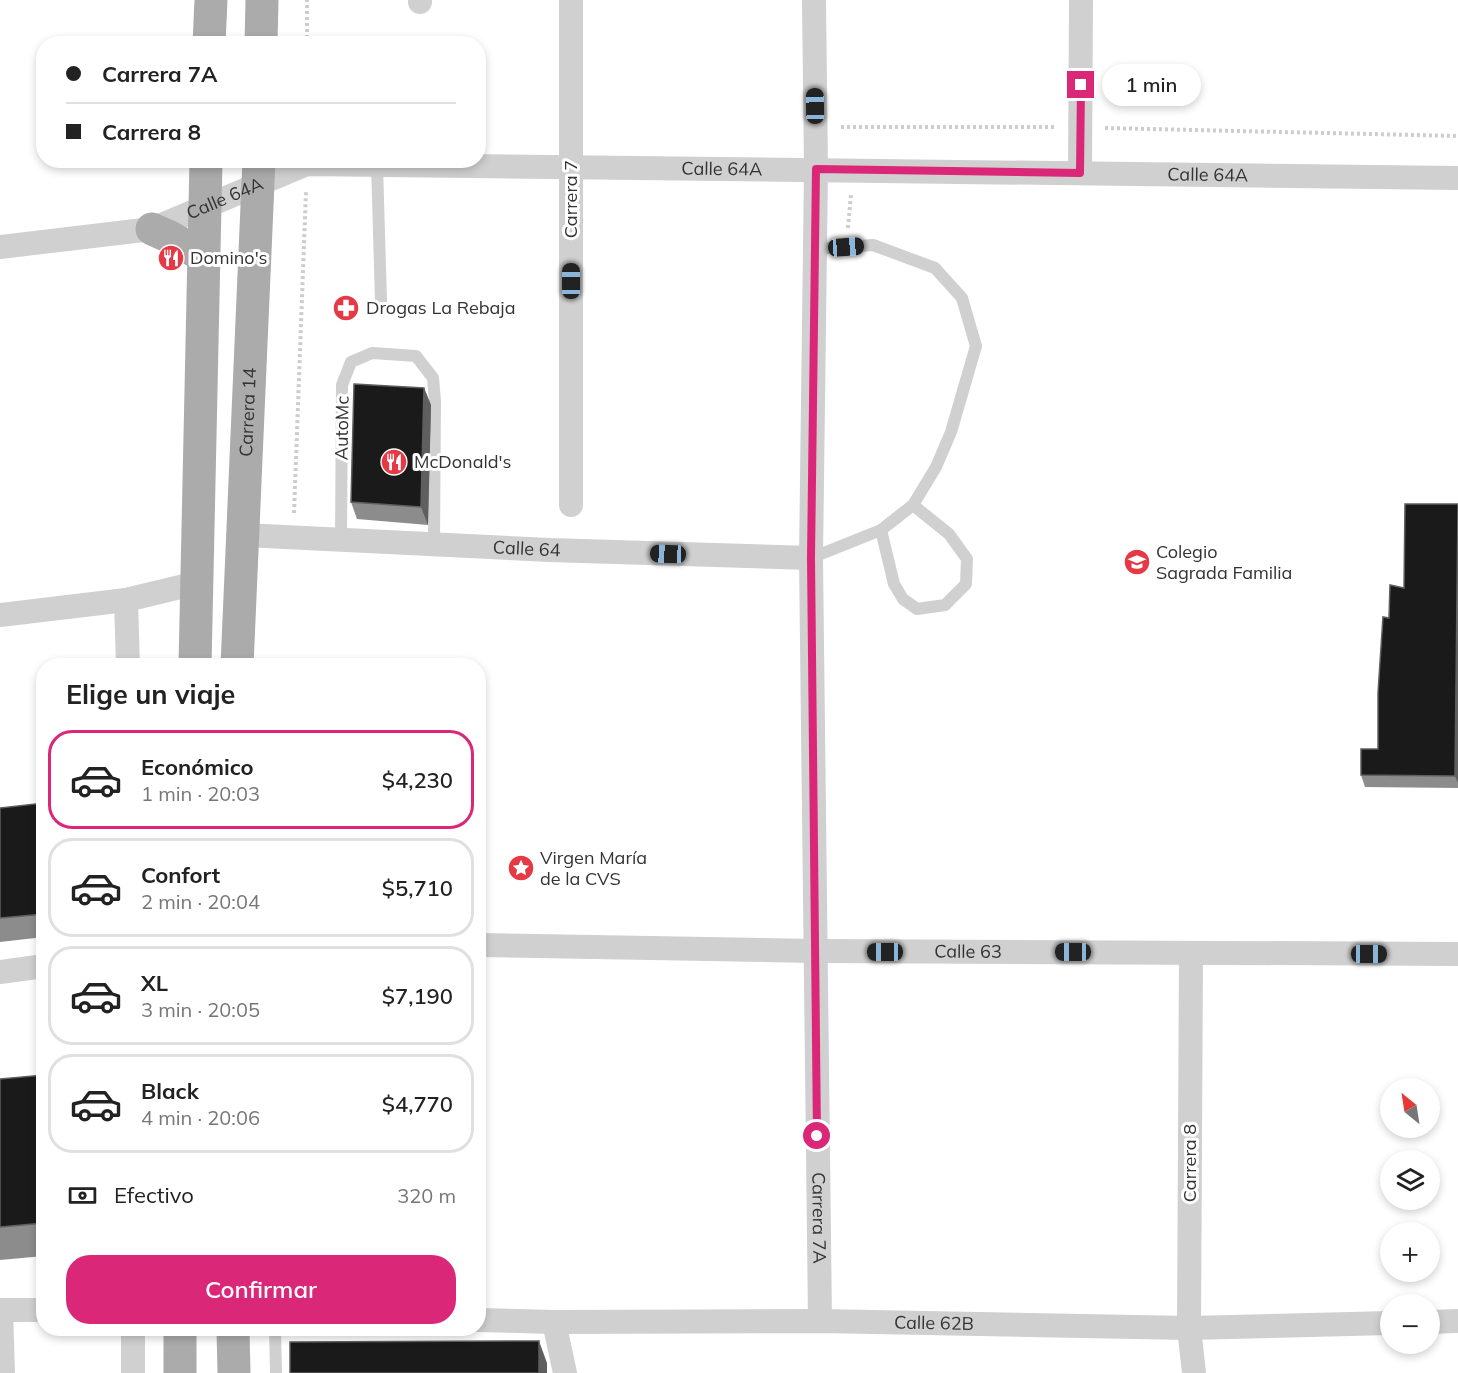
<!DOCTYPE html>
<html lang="es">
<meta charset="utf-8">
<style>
:root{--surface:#fff;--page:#f6f6f6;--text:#222;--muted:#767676;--line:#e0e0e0;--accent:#db2777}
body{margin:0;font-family:Mulish,sans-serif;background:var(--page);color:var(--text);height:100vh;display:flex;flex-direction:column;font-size:22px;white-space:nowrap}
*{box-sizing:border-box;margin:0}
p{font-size:20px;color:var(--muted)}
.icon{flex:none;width:33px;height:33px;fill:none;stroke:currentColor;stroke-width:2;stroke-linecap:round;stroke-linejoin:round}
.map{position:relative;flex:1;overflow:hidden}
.panel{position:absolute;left:36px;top:658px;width:450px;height:678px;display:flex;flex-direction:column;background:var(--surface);border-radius:24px;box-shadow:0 3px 9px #0003}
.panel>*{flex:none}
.banner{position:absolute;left:36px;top:36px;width:450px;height:132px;border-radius:24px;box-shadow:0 3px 9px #0003;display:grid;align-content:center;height:132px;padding:0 30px;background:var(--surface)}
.needle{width:39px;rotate:330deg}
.buttons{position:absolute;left:1380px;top:1078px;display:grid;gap:12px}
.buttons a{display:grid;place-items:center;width:60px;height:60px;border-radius:50%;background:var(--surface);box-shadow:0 3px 9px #0003;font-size:30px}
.end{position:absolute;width:27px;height:27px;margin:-14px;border:8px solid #db2777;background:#fff;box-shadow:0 0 0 3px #fff}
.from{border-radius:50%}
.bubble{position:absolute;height:42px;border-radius:21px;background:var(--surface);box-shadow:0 3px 9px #0003;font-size:20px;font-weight:600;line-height:42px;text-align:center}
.car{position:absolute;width:18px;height:36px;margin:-18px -9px;border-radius:8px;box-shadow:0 0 4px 2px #0007;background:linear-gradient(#222 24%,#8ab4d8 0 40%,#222 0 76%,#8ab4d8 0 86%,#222 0)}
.banner b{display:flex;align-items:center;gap:21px;height:57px;font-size:22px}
.banner b+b{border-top:2px solid var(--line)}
.banner i{width:15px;height:15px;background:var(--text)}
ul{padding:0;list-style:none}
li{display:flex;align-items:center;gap:18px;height:99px;margin:0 12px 9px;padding:0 18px;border:3px solid var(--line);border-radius:24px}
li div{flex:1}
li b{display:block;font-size:22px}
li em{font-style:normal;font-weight:600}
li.current{border-color:var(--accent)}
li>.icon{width:54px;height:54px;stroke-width:1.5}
h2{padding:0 30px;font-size:27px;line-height:72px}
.pay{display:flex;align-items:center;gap:15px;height:66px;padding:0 30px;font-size:22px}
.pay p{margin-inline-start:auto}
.cta{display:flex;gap:12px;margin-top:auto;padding:12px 30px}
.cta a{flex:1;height:69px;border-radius:24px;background:var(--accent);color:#fff;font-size:24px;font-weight:600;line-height:69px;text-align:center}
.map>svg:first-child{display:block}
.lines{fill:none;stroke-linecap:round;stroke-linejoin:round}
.path{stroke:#cdcdcd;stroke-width:4;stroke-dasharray:3 3;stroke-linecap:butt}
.service{stroke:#d0d0d0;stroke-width:12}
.minor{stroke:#d0d0d0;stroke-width:24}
.primary{stroke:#ababab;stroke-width:33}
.wall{fill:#8c8c8c}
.shaded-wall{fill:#5f5f5f}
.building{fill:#1a1a1a;stroke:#5f5f5f;stroke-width:1.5}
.route{stroke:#db2777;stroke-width:8}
.labels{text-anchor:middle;stroke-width:6;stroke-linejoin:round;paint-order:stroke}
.street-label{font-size:18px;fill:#333;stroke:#fff}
.poi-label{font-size:18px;fill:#333;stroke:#fff;text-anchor:start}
</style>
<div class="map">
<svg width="1458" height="1373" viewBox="0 0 1458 1373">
<rect width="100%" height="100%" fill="#fff"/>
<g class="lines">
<g class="path">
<path d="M 307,44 L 307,0"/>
<path d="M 841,127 L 1055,127"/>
<path d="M 1105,128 L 1458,136"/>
<path d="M 848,228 L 851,194"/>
<path d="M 294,513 L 306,191"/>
</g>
<g class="service">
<path d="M 377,165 L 381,301"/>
<path d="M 881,530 L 894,584 L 903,599 L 917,609 L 945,605 L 966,584 L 967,559 L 949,534 L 913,505"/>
<path d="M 341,540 L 342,385 L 351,362 L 372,353 L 416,356 L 433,378 L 435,401 L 434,544"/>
<path d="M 811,558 L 881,530 L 913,505 L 936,467 L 951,432 L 976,346 L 962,298 L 935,268 L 873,245 L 814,249"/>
<path d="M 275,1329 L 276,1373"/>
</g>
<g class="minor">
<path d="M 420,0 L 420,2"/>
<path id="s1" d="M 814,0 L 816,169 L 811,558 L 820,1321"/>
<path d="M 1080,173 L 1081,0"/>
<path id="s2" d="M 0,247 L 152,229 L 307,164 L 1458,178"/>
<path d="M 571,505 L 571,0"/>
<path id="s3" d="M 242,535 L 549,550 L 811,558"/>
<path d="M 126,600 L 128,666"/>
<path d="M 0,615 L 126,600 L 197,583"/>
<path id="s4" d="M 478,945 L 815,951 L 1458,954"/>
<path d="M 1191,953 L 1189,1328 L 1194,1373"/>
<path d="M 0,972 L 44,966"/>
<path d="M 0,1310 L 44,1310"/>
<path d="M 1,1310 L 3,1373"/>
<path id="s5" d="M 478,1320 L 554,1322 L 820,1321 L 1189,1328 L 1390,1323"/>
<path d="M 554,1322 L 565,1373"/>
<path d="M 1430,1322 L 1458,1321"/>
<path d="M 133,1329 L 133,1373"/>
</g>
<g class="primary">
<path d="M 209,44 L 211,0"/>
<path d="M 261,44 L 262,0"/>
<path d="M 152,229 L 170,237 L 205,257"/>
<path d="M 195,666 L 206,160"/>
<path id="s6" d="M 237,666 L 259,160"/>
<path d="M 180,1329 L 180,1373"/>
<path d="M 233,1329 L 234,1373"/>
</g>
</g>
<g class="wall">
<path d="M 424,388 L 431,405 L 428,525 L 357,519 L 351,502 Z"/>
<path d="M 1458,504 L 1458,788 L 1365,787 L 1361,775 L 1378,749 L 1389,618 L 1404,588 Z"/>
<path d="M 44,803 L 44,937 L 0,942 L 0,808 Z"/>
<path d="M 44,1075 L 44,1256 L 0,1260 L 0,1079 Z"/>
</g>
<g class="shaded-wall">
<path d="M 424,388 L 431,405 L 428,525 L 421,507 Z"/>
<path d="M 1458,581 L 1458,783 L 1455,776 Z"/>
<path d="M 41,1194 L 44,1201 L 44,1219 Z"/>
<path d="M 539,1341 L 547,1363 L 547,1373 L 539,1373 Z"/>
</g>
<g class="building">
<path d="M 354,384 L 424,388 L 421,507 L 351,502 Z"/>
<path d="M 1405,504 L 1458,504 L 1455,776 L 1361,775 L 1361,749 L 1378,749 L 1378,693 L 1383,617 L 1389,618 L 1390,585 L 1404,588 Z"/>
<path d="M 44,803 L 44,914 L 0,918 L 0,808 Z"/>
<path d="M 44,1075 L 44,1194 L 41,1194 L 44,1223 L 0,1227 L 0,1079 Z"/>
<path d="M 539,1341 L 539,1373 L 290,1373 L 290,1342 Z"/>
</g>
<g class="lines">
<path class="route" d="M 817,1136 L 811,558 L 816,169 L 1080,173 L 1081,85"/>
</g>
<defs>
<symbol id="restaurant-disc" viewBox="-11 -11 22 22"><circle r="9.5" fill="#e63946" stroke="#fff"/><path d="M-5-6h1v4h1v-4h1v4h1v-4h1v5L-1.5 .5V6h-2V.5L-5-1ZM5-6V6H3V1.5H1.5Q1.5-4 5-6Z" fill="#fff"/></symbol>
<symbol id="pharmacy-disc" viewBox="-11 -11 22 22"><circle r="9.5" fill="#e63946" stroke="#fff"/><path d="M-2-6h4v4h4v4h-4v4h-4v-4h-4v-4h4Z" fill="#fff"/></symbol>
<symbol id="school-disc" viewBox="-11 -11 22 22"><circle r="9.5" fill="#e63946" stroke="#fff"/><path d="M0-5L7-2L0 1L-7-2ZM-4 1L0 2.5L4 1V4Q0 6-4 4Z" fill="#fff"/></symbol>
<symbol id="sight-disc" viewBox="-11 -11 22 22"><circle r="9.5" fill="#e63946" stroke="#fff"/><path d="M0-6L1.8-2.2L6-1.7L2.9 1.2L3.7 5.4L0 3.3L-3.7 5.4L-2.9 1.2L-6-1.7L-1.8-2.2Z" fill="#fff"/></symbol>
</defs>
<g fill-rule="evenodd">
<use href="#restaurant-disc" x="156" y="243" width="30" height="30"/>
<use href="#pharmacy-disc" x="331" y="293" width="30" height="30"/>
<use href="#restaurant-disc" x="379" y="447" width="30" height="30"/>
<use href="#school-disc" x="1122" y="547" width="30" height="30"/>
<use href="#sight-disc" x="506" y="853" width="30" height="30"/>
</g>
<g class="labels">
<g class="street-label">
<text dy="6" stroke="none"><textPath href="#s2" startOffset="736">Calle 64A</textPath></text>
<text dy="6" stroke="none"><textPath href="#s2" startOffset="1222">Calle 64A</textPath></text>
<text dy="6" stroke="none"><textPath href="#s2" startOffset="232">Calle 64A</textPath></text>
<text transform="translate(571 199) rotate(-90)" y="6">Carrera 7</text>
<text dy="6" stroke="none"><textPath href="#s6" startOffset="254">Carrera 14</textPath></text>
<text transform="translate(342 428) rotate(-89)" y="6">AutoMc</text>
<text dy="6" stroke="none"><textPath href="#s3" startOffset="285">Calle 64</textPath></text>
<text dy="6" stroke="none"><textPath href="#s4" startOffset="490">Calle 63</textPath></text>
<text transform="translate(1190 1163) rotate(-90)" y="6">Carrera 8</text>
<text dy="6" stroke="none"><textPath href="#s1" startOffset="1218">Carrera 7A</textPath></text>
<text dy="6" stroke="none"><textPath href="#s5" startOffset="456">Calle 62B</textPath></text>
</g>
<g class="poi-label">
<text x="190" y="264">Domino's</text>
<text x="366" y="314">Drogas La Rebaja</text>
<text x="414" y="468">McDonald's</text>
<text x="1156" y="558">Colegio<tspan x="1156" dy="21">Sagrada Familia</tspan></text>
<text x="540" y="864">Virgen María<tspan x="540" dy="21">de la CVS</tspan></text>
</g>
</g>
</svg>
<div class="buttons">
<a><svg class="needle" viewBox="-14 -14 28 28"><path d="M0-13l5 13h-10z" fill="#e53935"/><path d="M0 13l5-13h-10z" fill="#767676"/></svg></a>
<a><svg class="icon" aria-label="layers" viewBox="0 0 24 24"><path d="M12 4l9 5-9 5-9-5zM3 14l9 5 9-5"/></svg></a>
<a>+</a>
<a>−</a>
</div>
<i class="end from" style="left:817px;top:1136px"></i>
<i class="end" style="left:1081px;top:85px"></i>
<div class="bubble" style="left:1102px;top:64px;width:99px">1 min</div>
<i class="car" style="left:815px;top:106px;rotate:359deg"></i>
<i class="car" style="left:846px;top:247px;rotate:86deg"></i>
<i class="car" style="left:571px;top:281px;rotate:0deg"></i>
<i class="car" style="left:668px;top:554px;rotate:272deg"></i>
<i class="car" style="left:885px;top:952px;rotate:270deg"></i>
<i class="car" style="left:1073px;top:952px;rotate:270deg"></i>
<i class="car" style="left:1369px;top:954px;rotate:90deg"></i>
<div class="banner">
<b><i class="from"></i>Carrera 7A</b>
<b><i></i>Carrera 8</b>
</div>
<section class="panel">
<h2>Elige un viaje</h2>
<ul>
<li class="current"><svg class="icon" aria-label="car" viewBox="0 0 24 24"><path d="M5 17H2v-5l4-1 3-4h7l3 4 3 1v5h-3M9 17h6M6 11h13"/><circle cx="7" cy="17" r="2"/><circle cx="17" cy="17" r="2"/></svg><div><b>Económico</b><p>1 min · 20:03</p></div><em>$4,230</em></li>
<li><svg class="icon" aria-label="car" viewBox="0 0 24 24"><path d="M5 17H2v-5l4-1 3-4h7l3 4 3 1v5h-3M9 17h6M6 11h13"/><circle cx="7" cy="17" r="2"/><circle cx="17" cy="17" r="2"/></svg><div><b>Confort</b><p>2 min · 20:04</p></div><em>$5,710</em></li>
<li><svg class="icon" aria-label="car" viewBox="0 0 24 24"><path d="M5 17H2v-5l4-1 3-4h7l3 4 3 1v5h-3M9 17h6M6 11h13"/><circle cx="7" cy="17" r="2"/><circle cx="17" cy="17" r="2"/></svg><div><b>XL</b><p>3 min · 20:05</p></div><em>$7,190</em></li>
<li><svg class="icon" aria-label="car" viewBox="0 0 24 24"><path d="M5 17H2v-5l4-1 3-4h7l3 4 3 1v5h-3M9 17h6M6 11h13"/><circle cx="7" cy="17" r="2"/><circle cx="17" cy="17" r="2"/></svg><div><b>Black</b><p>4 min · 20:06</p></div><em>$4,770</em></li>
</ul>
<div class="pay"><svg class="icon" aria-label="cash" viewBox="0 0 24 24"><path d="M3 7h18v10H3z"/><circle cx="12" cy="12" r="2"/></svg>Efectivo<p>320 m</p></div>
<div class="cta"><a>Confirmar</a></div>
</section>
</div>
